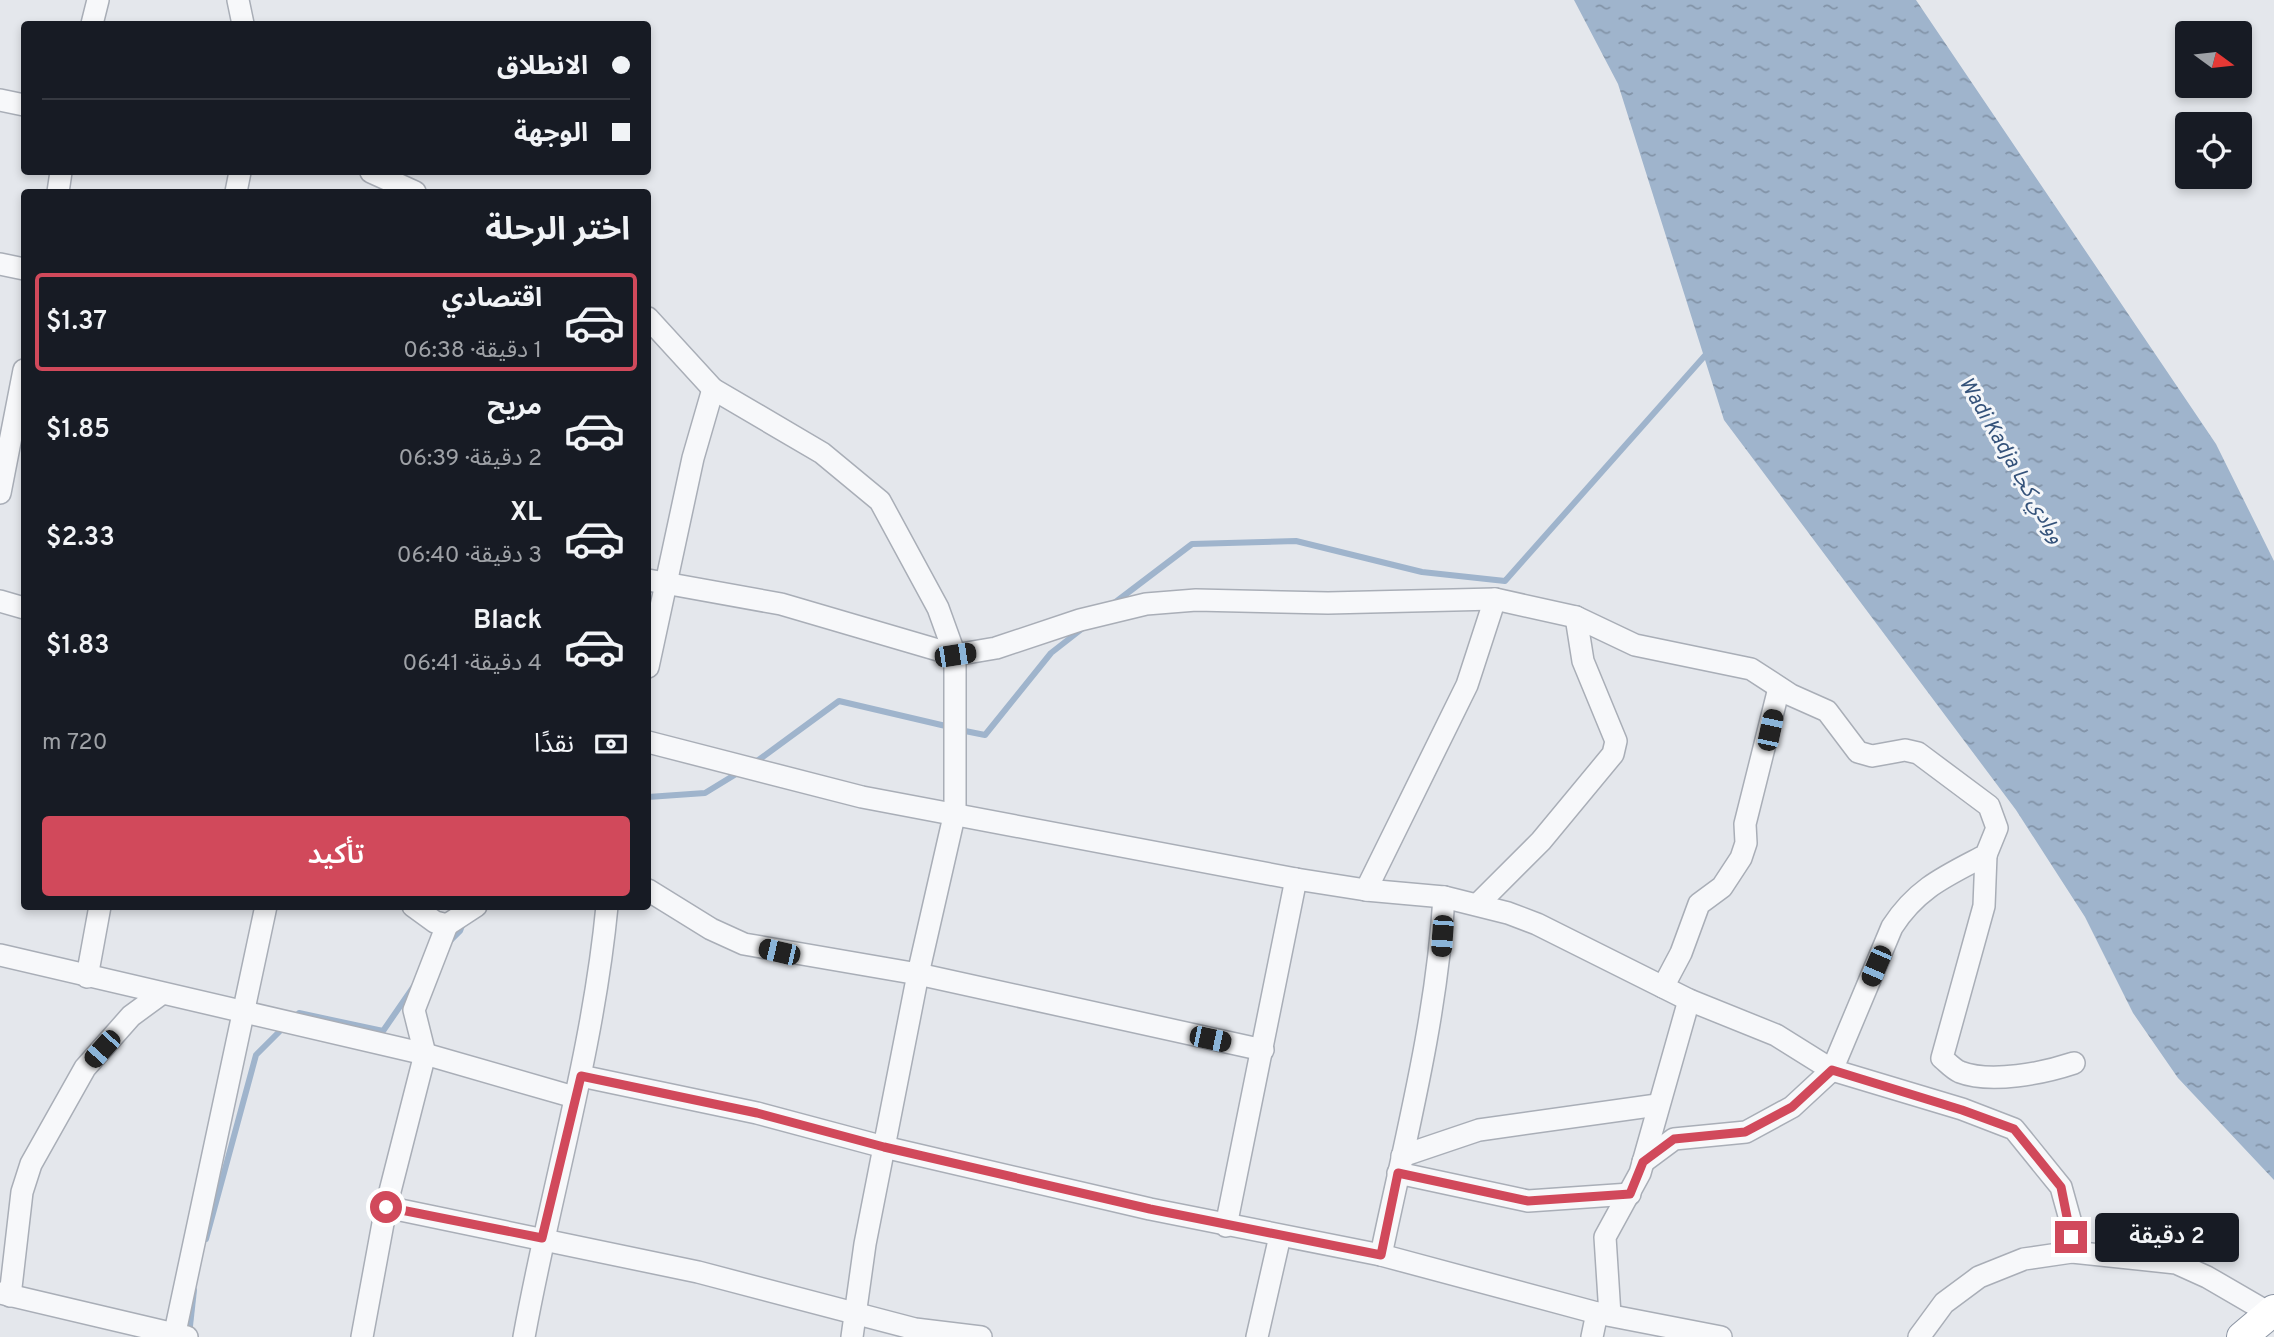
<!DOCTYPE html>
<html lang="ar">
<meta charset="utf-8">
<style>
:root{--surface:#171b24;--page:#242831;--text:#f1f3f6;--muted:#9ea1a6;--line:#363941;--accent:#d1495b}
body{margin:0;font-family:Overpass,"Noto Sans Arabic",sans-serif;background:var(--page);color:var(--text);direction:rtl;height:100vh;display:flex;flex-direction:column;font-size:26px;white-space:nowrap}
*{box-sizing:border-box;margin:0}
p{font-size:23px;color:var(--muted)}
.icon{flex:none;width:38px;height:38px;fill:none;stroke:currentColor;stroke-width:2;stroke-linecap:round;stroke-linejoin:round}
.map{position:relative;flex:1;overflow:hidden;direction:ltr}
.side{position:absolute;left:21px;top:189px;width:630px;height:721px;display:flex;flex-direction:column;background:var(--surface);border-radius:7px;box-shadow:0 4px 10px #0003;direction:rtl}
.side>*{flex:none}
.guide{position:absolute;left:21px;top:21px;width:630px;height:154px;border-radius:7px;box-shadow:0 4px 10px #0003;direction:rtl;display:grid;align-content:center;height:154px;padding:0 21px;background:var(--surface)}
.needle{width:46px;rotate:105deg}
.buttons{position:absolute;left:2175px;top:21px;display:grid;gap:14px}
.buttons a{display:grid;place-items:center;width:77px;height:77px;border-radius:7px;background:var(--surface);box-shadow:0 4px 10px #0003;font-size:35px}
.end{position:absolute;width:32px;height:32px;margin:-16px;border:9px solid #d1495b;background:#fff;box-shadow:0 0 0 4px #fff}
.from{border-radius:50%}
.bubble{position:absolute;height:49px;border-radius:7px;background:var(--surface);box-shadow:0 4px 10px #0003;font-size:23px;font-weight:600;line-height:49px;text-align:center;direction:rtl}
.car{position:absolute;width:21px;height:42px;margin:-21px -10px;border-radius:9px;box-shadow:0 0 5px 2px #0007;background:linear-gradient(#222 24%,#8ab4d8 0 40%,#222 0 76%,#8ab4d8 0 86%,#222 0)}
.guide b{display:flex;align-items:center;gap:24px;height:66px;font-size:26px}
.guide b+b{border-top:2px solid var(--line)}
.guide i{width:18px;height:18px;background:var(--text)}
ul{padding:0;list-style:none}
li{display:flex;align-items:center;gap:21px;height:98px;margin:0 14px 10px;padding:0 7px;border:4px solid transparent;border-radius:7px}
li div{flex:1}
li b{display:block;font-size:26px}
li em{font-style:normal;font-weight:600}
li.on{border-color:var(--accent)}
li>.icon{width:63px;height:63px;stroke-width:1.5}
h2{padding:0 21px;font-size:32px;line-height:84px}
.pay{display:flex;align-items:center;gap:18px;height:77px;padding:0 21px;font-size:26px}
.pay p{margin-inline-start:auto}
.primary-button{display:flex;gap:14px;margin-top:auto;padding:14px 21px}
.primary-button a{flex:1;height:80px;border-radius:7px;background:var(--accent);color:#fff;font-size:28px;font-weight:600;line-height:80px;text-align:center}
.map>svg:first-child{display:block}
.water{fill:url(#water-ripples)}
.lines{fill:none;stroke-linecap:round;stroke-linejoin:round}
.stream{stroke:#9fb4cc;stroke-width:6}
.minor-casing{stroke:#a9aeb7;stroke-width:24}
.highway-casing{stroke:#8b94a3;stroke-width:32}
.minor{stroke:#f7f8fa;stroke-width:21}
.highway{stroke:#fff;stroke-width:30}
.route{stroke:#d1495b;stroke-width:9}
.labels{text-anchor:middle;stroke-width:6;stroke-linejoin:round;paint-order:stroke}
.water-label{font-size:21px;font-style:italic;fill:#34527a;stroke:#f4f6f9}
</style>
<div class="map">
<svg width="2274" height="1337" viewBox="0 0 2274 1337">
<defs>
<pattern id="water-ripples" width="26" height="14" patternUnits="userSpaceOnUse" patternTransform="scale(1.75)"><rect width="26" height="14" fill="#9fb4cc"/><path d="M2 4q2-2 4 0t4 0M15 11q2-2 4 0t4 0" fill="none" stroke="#8293a7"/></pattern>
</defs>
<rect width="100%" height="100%" fill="#e4e7ec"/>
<path class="water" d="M 1574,0 L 1916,0 L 2216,444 L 2274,561 L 2274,1180 L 2178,1078 L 2133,1013 L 2085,917 L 2016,810 L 1724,420 L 1618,84 Z"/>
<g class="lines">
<g class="stream">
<path d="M 1113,604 L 1192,544 L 1296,541 L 1422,572 L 1505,581 L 1709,351"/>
<path d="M 960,730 L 985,735 L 1051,653 L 1083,628"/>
<path d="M 753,764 L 839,701 L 950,727"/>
<path d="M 648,797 L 705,793 L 741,771"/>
<path d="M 449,942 L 460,931 L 463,923"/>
<path d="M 292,1020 L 299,1013 L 383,1031 L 414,986"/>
<path d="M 206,1239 L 256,1055 L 284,1027"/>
<path d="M 189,1335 L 194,1290"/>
</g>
<defs>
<g id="minor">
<path d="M 238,0 L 243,24"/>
<path d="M 92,24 L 98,0"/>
<path d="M 0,100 L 24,105"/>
<path d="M 371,172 L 415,192"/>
<path d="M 58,192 L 61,172"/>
<path d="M 236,192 L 240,172"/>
<path d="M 0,264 L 24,269"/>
<path d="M 648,318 L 713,389 L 822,453 L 880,501 L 938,608 L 955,655 L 955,812 L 918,974 L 865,1244 L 852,1337"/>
<path d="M 0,493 L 24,370"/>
<path d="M 648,580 L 781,604 L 955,655 L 996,648 L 1080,620 L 1146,604 L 1196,600 L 1328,603 L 1495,599 L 1576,617 L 1635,645 L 1751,669 L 1791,695 L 1827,711 L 1858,752 L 1872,756 L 1905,750 L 1918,753 L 1989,806 L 1997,828 L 1986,855 C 1946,876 1917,888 1892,927 L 1832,1070 L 1792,1107 L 1746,1132 L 1674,1139 L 1643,1162"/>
<path d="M 0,601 L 24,608"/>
<path d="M 648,667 L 693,458 L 713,389"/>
<path d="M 648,742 L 862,797 L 1296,879 L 1366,890 L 1444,897 L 1508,913 L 1537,924 L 1689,1000 L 1776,1035 L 1832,1070 L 1962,1109 L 2014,1129 L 2061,1187 L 2071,1223 L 2072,1252"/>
<path d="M 1986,855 L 1984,906 L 1942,1058 C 1948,1063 1953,1069 1960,1072 C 1991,1084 2044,1073 2074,1063"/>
<path d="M 648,890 L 711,929 L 744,944 L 918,974 L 1263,1050"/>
<path d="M 1366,890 L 1467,685 L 1495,599"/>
<path d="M 1478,904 L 1541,841 L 1613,754 L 1616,741 L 1583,661 L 1576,617"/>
<path d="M 447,925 L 476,906"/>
<path d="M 0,955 L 425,1054 L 574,1097"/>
<path d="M 87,977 L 100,906"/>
<path d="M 1663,987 L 1681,953 L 1699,904 L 1722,887 L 1741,858 L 1746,843 L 1745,824 L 1779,688"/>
<path d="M 581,1076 L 757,1113 L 884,1147 L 1150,1209 L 1381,1255 L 1597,1313 L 1721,1337"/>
<path d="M 1402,1156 L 1479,1130 L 1657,1105"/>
<path d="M 1398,1173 L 1528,1201 L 1630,1194"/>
<path d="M 386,1207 L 698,1272 L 915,1329 L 981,1337"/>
<path d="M 1226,1226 L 1296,879"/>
<path d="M 1381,1255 C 1406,1136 1437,1018 1444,897"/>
<path d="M 0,1293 L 187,1337"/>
<path d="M 10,1296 L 22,1192 L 31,1164 L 85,1068 L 131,1016 L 161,994"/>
<path d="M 1610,1315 L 1605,1237 L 1640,1173 L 1689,1000"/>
<path d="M 174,1337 L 266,906"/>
<path d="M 362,1337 L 386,1207 L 425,1054 L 414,1010 L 447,925 L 435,922 L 413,906"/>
<path d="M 524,1337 C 550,1193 593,1053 607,906"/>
<path d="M 1257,1337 L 1280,1236"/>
<path d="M 1592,1337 L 1597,1313"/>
<path d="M 1919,1337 L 1944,1303 L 1979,1277 L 2024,1259 L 2072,1252 L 2176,1263 L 2207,1277 L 2274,1316"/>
</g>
<path id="highway" d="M 2242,1337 L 2274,1310"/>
</defs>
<use href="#minor" class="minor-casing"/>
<use href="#highway" class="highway-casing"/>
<use href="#minor" class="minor"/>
<use href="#highway" class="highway"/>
</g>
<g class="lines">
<path class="route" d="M 386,1207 L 542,1238 L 581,1076 L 757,1113 L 884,1147 L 1150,1209 L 1381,1255 L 1398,1173 L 1528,1201 L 1630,1194 L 1643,1162 L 1674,1139 L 1745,1132 L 1792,1107 L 1832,1070 L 1962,1110 L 2014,1129 L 2061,1187 L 2071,1237"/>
</g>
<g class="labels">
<g class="water-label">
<text transform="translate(2012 460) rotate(60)" y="7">Wadi Kadja ووادي كجا</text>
</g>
</g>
</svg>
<div class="buttons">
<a><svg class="needle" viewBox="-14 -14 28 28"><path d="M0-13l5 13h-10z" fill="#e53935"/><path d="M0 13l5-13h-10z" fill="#9ea1a6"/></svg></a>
<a><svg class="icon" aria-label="locate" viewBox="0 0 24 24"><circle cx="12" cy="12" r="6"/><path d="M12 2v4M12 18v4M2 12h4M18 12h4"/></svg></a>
</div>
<i class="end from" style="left:386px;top:1207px"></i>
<i class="end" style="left:2071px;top:1237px"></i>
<div class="bubble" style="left:2095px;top:1213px;width:144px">2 دقيقة</div>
<i class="car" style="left:955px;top:655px;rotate:81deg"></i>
<i class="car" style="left:1770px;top:730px;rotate:12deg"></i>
<i class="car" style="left:1442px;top:936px;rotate:184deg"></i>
<i class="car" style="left:779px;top:952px;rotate:283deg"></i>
<i class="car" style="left:1876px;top:966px;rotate:203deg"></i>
<i class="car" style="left:1210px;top:1039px;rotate:102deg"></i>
<i class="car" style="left:102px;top:1049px;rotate:222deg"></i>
<div class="guide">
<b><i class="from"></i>الانطلاق</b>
<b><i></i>الوجهة</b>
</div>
<section class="side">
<h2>اختر الرحلة</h2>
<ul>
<li class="on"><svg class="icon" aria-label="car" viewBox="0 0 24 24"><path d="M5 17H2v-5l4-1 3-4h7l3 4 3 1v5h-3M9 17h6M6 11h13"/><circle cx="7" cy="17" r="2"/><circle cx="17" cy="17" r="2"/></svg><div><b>اقتصادي</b><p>1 دقيقة · 06:38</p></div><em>$1.37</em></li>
<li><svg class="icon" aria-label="car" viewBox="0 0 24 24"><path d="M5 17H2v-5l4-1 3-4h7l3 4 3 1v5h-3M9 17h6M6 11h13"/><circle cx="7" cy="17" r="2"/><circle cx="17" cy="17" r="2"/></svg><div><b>مريح</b><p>2 دقيقة · 06:39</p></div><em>$1.85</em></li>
<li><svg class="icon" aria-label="car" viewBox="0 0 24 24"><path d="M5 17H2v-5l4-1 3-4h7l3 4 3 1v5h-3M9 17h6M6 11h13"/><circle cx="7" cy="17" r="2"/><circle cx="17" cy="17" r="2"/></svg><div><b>XL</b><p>3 دقيقة · 06:40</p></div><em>$2.33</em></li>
<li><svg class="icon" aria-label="car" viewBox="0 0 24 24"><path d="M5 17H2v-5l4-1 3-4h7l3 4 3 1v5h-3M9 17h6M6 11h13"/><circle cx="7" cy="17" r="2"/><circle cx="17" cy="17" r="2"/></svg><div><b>Black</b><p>4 دقيقة · 06:41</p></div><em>$1.83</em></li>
</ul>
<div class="pay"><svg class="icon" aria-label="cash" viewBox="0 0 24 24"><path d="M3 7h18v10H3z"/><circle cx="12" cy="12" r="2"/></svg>نقدًا<p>720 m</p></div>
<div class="primary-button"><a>تأكيد</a></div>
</section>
</div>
